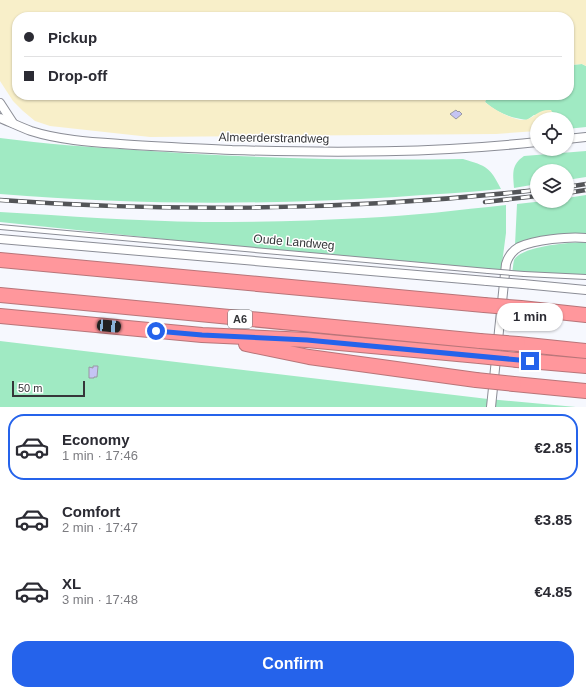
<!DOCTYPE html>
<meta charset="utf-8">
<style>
:root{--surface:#fff;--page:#f7f7f7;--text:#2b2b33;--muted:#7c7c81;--line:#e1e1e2;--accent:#2563eb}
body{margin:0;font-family:Helvetica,sans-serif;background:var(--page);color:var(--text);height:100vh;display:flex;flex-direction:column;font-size:15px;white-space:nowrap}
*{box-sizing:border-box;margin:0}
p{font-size:13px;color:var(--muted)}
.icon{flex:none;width:22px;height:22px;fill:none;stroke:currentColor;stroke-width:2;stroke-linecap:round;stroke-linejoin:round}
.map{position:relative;height:407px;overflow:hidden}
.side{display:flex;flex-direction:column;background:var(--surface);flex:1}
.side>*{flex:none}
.hud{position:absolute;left:12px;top:12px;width:562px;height:88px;border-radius:16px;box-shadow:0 1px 3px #0004;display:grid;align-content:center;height:88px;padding:0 12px;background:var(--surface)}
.tools{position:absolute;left:530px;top:112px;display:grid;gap:8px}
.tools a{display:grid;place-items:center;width:44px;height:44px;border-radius:50%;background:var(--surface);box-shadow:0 1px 3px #0004;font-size:20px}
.scale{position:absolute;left:12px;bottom:10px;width:73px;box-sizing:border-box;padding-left:4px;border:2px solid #353639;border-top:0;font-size:11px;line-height:14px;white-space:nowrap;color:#353639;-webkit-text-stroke:3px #fff;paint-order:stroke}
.end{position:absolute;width:18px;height:18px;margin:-9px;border:5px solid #2563eb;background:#fff;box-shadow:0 0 0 2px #fff}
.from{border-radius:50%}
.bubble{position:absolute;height:28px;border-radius:14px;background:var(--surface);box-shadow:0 1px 3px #0004;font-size:13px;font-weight:700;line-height:28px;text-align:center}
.car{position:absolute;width:12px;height:24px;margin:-12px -6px;border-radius:5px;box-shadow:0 0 3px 1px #0007;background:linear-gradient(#222 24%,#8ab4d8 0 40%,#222 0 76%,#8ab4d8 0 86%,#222 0)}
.hud b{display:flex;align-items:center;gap:14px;height:38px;font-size:15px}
.hud b+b{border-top:1px solid var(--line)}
.hud i{width:10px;height:10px;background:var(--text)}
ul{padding:7px 0 0;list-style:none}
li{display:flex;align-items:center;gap:12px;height:66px;margin:0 8px 6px;padding:0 4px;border:2px solid transparent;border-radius:16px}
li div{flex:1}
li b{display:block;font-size:15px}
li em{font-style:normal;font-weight:700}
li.on{border-color:var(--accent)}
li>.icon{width:36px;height:36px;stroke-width:1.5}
.cta{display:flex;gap:8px;margin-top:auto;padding:8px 12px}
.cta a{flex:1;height:46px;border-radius:16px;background:var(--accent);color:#fff;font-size:16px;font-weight:700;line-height:46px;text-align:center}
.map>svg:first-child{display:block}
.green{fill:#a0eac3}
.sand{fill:#f8efc9}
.building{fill:#c5c4f4;stroke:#9898a2}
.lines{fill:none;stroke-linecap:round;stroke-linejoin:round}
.service-casing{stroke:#8b8d96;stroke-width:6}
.minor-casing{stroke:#8b8d96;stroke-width:10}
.motorway-casing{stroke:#b87579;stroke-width:16}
.service{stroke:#fff;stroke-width:4}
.minor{stroke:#fff;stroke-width:8}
.motorway{stroke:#ff979c;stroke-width:14}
.rail-casing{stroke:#535558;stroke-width:4.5}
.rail{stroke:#fff;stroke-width:3;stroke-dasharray:9;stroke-linecap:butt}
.service-bridge-casing{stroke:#8b8d96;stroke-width:6;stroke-linecap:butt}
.minor-bridge-casing{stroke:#8b8d96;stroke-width:10;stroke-linecap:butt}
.motorway-bridge-casing{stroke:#b87579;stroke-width:16;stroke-linecap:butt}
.service-bridge{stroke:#fff;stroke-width:4}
.minor-bridge{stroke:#fff;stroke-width:8}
.motorway-bridge{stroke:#ff979c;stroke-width:14}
.route{stroke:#2563eb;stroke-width:5}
.labels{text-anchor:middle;stroke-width:3;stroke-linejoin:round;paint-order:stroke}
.shield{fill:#fff;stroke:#727274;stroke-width:1}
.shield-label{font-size:11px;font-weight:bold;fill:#353639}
.street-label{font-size:12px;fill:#353639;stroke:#fff}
</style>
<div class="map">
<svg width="586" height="407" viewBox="0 0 586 407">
<rect width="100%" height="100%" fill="#f6f8fe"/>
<g class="green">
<path d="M 582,64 L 586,66 L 586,127 L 567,129 L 567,119 L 556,119 L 555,115 L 534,115 L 527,120 C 511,118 497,113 485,102 L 487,97 L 492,95 L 569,95 L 569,65 Z"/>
<path d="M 0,138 C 45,144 90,147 136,150 C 245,158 354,161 463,159 C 487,166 490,167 501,189 C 466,193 431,194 396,197 C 264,205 132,205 0,194 Z"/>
<path d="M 586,151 L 586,177 L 567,180 L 567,171 L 537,171 L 537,184 L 514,188 C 513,173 511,165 524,156 Z"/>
<path d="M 586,195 L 586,233 L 549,235 L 515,245 L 517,204 L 544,201 L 567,201 L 567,198 Z"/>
<path d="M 506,205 L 506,233 L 501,271 L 278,251 L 0,222 L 0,212 C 68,216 135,221 203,222 C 257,222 310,221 364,218 C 411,216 459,210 506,205 Z"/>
<path d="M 582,242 L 586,243 L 586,278 L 512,272 C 513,269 513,264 514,260 C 522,246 567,243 582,242 Z"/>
<path d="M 0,341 L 488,399 L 576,407 L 0,407 Z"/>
</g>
<path class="sand" d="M 0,0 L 586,0 L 586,66 L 582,64 L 569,65 L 569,17 L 17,17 L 17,95 L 492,95 L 487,97 L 485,102 C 493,109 518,124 528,119 C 537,115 539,109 551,110 L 556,119 L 537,119 L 537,131 L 496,134 L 150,137 L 50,126 L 35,121 L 23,111 L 13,101 L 0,81 Z"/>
<g class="building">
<path d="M 456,110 L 458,112 L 459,111 L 462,114 L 456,119 L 450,114 Z"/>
<path d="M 93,366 L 98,366 L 97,377 L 94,377 L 94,378 L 89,378 L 89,367 L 93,368 Z"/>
</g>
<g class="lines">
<defs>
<g id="service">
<path d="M 0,227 L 488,271"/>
<path d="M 524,274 L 586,277"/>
</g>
<g id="minor">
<path d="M 0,103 L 13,123"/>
<path d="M 0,118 C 10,122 20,127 31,131 C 59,140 91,142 120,144 C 158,147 195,148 232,150 C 334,153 436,153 537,142"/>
<path d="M 567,139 L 586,137"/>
<path d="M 0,239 L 487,281"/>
<path d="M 523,284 L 586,290"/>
<path d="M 491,407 L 506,264 C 508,257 512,251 519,247 C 534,240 569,236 586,238"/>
</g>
<g id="motorway">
<path d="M 0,260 L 484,305"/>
<path d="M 0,295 L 480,341"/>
<path d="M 521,308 L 586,315"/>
<path d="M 0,316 L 202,335 L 307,340 L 479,356"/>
<path d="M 246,344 L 309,357 L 476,380"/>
<path d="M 518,344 L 586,351"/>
<path d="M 517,360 L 586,366"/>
<path d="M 514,384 L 586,391"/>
</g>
</defs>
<use href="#service" class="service-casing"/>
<use href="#minor" class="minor-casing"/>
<use href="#motorway" class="motorway-casing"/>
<use href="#service" class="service"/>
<use href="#minor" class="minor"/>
<use href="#motorway" class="motorway"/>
<defs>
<g id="rail">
<path d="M 567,187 L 586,184"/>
<path d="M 567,193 L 586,190"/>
<path d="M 0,200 C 181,213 357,210 537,190"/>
<path d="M 485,202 L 537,196"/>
</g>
</defs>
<use href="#rail" class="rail-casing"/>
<use href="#rail" class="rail"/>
<defs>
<path id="service-bridge" d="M 488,271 L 524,274"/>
<path id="minor-bridge" d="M 487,281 L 523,284"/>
<g id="motorway-bridge">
<path d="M 484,305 L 521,308"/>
<path d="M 480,341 L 518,344"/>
<path d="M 479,356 L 517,360"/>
<path d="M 476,380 L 514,384"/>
</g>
</defs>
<use href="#service-bridge" class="service-bridge-casing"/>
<use href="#minor-bridge" class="minor-bridge-casing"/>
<use href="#motorway-bridge" class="motorway-bridge-casing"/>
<use href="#service-bridge" class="service-bridge"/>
<use href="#minor-bridge" class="minor-bridge"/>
<use href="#motorway-bridge" class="motorway-bridge"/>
</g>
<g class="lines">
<path class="route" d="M 156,331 L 202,335 L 307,340 L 530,361"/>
</g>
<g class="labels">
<rect class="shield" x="228" y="310" width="24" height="18" rx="3"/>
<g class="shield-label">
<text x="240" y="323">A6</text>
</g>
<g class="street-label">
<text transform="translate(274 138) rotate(1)" y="4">Almeerderstrandweg</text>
<text transform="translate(294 242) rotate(5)" y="4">Oude Landweg</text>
</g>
</g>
</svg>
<div class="tools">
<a><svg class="icon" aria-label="locate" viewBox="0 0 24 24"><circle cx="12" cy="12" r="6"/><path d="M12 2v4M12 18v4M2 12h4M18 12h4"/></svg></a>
<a><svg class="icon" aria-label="layers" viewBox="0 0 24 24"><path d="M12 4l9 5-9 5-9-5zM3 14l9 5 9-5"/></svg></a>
</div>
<div class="scale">50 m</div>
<i class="end from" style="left:156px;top:331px"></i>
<i class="end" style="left:530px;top:361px"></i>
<div class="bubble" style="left:497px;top:303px;width:66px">1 min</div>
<i class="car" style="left:109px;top:326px;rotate:95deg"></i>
<div class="hud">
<b><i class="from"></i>Pickup</b>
<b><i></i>Drop-off</b>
</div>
</div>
<section class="side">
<ul>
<li class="on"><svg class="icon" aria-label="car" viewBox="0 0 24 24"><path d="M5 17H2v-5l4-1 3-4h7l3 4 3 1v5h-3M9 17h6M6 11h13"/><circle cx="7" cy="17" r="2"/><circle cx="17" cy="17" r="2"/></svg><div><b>Economy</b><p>1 min · 17:46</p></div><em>€2.85</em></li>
<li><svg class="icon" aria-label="car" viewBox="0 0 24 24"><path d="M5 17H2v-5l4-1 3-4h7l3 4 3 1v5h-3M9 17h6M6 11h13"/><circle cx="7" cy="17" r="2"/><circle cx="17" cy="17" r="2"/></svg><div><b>Comfort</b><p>2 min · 17:47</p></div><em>€3.85</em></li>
<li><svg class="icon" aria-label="car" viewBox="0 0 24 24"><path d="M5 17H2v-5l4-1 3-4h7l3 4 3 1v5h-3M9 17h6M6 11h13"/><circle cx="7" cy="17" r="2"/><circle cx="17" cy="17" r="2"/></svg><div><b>XL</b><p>3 min · 17:48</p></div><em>€4.85</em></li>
</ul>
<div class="cta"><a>Confirm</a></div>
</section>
